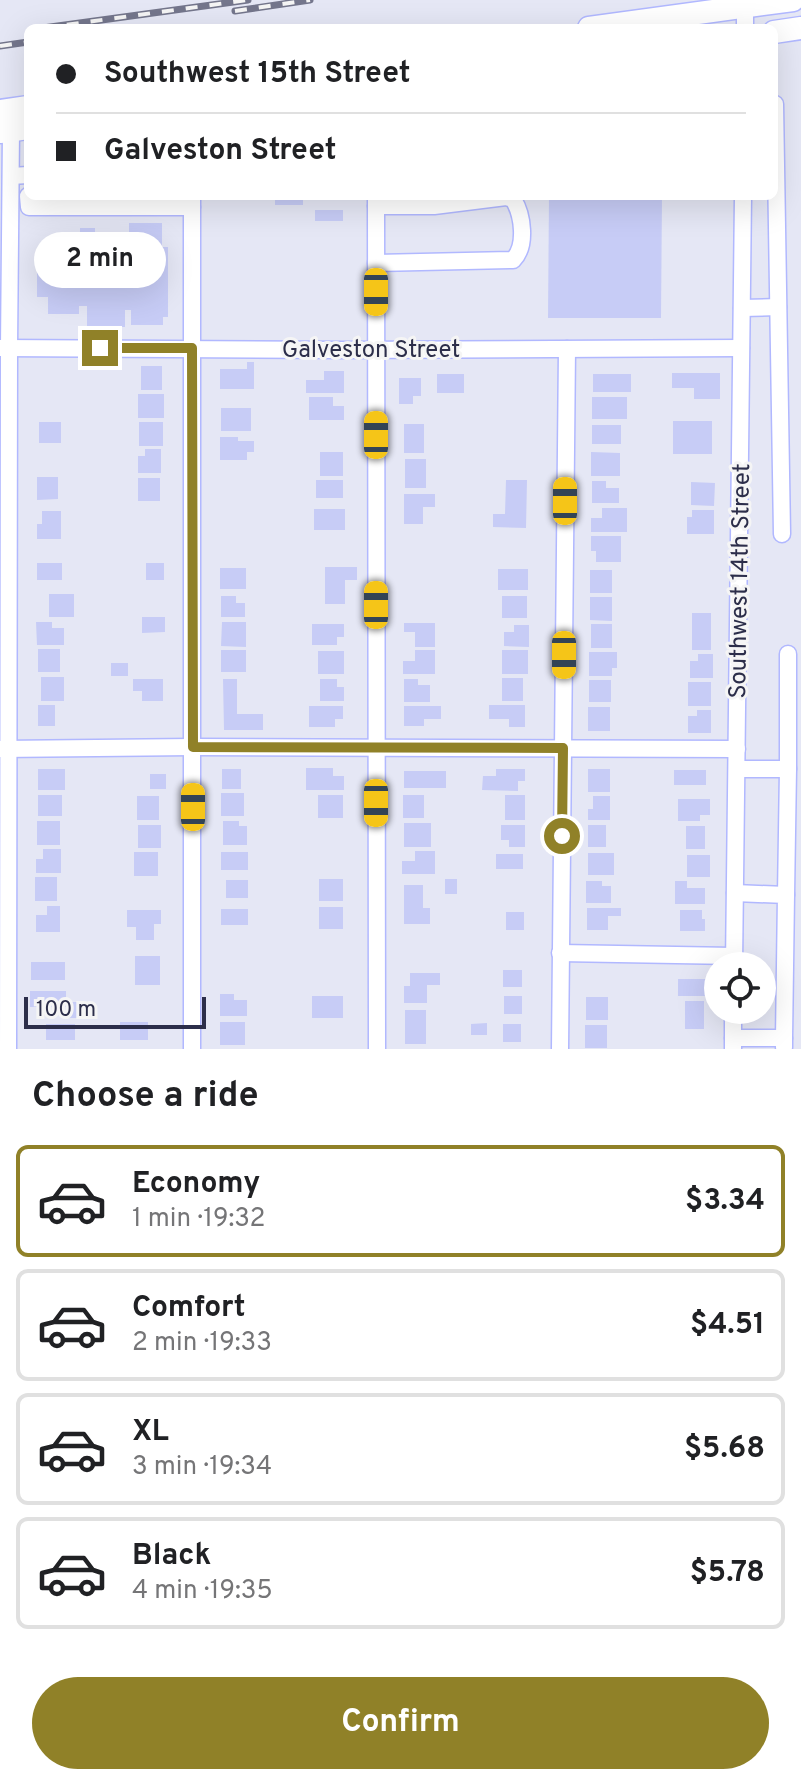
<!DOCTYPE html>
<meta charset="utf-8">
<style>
:root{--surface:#fff;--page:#f2f2f2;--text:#202124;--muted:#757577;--line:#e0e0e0;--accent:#908128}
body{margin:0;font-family:Overpass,sans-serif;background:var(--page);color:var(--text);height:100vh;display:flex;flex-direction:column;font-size:30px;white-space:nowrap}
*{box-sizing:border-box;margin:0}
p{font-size:26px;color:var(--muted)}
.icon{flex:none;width:44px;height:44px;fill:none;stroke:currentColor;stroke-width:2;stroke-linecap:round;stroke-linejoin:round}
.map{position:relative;height:1049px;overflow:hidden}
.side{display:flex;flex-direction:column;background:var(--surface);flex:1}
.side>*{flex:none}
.top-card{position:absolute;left:24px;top:24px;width:754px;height:176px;border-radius:12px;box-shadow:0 8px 32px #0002;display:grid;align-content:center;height:176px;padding:0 32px;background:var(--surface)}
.controls{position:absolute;left:704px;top:952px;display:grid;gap:16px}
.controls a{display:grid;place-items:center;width:72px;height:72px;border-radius:50%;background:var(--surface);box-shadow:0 8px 32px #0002;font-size:40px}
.scale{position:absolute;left:24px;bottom:20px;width:182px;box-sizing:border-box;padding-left:8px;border:4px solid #2c2e4a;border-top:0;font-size:22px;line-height:28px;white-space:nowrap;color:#2c2e4a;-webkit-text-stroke:6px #f5f5f5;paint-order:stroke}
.end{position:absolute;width:36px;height:36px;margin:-18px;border:10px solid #908128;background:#fff;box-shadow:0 0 0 4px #fff}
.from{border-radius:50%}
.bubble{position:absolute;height:56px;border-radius:28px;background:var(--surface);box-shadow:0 8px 32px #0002;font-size:26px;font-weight:700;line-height:56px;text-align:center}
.car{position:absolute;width:24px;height:48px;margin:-24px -12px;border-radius:10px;box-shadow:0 0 6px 2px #0007;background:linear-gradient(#f5c518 24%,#345 0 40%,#f5c518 0 76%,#345 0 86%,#f5c518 0)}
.top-card b{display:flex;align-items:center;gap:28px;height:76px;font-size:30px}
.top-card b+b{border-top:2px solid var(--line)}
.top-card i{width:20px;height:20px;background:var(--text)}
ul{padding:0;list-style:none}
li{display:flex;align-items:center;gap:24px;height:112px;margin:0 16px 12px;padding:0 16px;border:4px solid var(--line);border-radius:12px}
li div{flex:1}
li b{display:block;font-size:30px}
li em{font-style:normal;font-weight:700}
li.active{border-color:var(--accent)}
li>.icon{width:72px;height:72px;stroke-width:1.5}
h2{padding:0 32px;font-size:36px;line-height:96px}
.button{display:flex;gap:16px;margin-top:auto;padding:16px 32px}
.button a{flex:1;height:92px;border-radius:48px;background:var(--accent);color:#fff;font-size:32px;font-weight:700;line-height:92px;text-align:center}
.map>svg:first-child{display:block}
.building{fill:#c7ccf6}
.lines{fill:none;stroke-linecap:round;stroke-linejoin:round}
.minor-casing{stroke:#b1b8ff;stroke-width:19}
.major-casing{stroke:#b1b8ff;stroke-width:25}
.minor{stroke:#fff;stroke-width:16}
.major{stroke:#fff;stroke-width:22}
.rail-casing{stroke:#74768c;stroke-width:7}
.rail{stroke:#f5f5f5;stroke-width:4;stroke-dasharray:12;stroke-linecap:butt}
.route{stroke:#908128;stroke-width:10}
.labels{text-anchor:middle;stroke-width:6;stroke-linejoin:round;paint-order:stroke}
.street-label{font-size:24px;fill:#2c2e4a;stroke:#f5f5f5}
</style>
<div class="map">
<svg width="801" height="1049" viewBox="0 0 801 1049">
<rect width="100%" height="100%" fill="#e5e7f5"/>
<g class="building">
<rect x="275" y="196" width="28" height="9"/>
<path d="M 549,196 L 662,196 L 661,318 L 548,318 Z"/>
<rect x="315" y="210" width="28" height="11"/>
<path d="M 129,223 L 162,223 L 162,247 L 168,247 L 168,317 L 163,317 L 163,325 L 131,325 L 131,310 L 125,310 L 125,327 L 87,327 L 87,306 L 79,306 L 79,314 L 48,314 L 48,297 L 37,297 L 37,258 L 48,258 L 48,251 L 80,251 L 80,228 L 95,228 L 95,237 L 129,237 Z"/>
<path d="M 247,362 L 254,362 L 254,389 L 220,389 L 220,369 L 247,369 Z"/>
<rect x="141" y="366" width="21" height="24"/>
<path d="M 324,371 L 344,371 L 344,393 L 306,393 L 306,380 L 324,380 Z"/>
<path d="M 672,373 L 720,373 L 720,399 L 694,399 L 694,388 L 672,388 Z"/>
<rect x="437" y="374" width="27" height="19"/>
<rect x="593" y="374" width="38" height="18"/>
<path d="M 399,378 L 421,378 L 421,396 L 413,396 L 413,404 L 399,404 Z"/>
<rect x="138" y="394" width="26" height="24"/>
<path d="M 309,397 L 333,397 L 333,406 L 344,406 L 344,420 L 309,420 Z"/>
<rect x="592" y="397" width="35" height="22"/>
<rect x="221" y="408" width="30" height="23"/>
<rect x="673" y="421" width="39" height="33"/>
<rect x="39" y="422" width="22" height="21"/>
<rect x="139" y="422" width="24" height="24"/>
<rect x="404" y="424" width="20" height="29"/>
<rect x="592" y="425" width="29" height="19"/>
<path d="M 220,437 L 238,437 L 238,441 L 254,441 L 254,452 L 247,452 L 247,460 L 220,460 Z"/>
<path d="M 145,449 L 161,449 L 161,473 L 138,473 L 138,456 L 145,456 Z"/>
<rect x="320" y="452" width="23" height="24"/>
<path d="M 591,452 L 620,453 L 620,476 L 591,476 Z"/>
<rect x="405" y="459" width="21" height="29"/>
<path d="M 37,477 L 58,477 L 58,499 L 37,500 Z"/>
<rect x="138" y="478" width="22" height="23"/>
<rect x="316" y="480" width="27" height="18"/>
<path d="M 506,480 L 527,480 L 526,528 L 493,527 L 493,514 L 505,514 Z"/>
<path d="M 592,481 L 606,481 L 606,488 L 619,488 L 619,503 L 592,503 Z"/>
<path d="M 691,482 L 715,483 L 714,506 L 691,505 Z"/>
<path d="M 404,494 L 435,494 L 435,507 L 423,507 L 423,524 L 404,524 Z"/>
<path d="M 602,508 L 627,508 L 627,532 L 591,532 L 591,518 L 602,518 Z"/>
<rect x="314" y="509" width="31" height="21"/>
<path d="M 692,510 L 714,510 L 714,534 L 687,534 L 687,517 L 692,517 Z"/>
<path d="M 42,511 L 61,511 L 61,539 L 37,539 L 37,524 L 42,524 Z"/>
<path d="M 591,536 L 621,536 L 621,562 L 596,562 L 596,551 L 591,551 Z"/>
<rect x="37" y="563" width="25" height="17"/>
<rect x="146" y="563" width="18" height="17"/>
<path d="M 325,567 L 357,567 L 357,580 L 345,580 L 345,604 L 325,604 Z"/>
<rect x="220" y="568" width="26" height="21"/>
<rect x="498" y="569" width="30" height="21"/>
<rect x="590" y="570" width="22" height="23"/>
<rect x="49" y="594" width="25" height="23"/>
<path d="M 221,596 L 236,596 L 236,603 L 245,603 L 245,617 L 221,617 Z"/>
<rect x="502" y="596" width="25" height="22"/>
<path d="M 590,597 L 612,597 L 612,621 L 590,620 Z"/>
<rect x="692" y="613" width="19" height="37"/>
<path d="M 142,617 L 165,617 L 165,632 L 142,633 Z"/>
<path d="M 36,622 L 52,622 L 52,628 L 64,628 L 64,645 L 37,645 Z"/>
<path d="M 222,622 L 246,622 L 246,647 L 221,646 Z"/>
<path d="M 404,623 L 435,623 L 435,647 L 415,647 L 415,632 L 404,632 Z"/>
<path d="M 312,624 L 344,624 L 344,637 L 337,637 L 337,645 L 312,645 Z"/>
<rect x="591" y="624" width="21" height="24"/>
<path d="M 514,625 L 529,625 L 529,647 L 504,646 L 504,632 L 514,632 Z"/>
<rect x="38" y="649" width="22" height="23"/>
<rect x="221" y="650" width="25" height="22"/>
<path d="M 415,650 L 435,650 L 435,674 L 403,674 L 403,661 L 415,661 Z"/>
<rect x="502" y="650" width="26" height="24"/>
<rect x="318" y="651" width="26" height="23"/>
<path d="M 589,652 L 617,652 L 617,668 L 612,668 L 612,676 L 589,676 Z"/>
<path d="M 698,654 L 713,654 L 713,678 L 690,678 L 690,661 L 698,661 Z"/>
<rect x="111" y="663" width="17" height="13"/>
<rect x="41" y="677" width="23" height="24"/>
<rect x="502" y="678" width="21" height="23"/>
<path d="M 133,679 L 163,679 L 163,701 L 142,701 L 142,691 L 133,691 Z"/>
<path d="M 223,679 L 237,679 L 237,714 L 263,714 L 263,730 L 224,730 Z"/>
<path d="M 320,679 L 337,679 L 337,687 L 344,687 L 344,701 L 320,701 Z"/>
<path d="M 404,679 L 418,679 L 418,685 L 430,685 L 430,702 L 404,702 Z"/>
<rect x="589" y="680" width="22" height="22"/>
<rect x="688" y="682" width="23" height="24"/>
<rect x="38" y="705" width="17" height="21"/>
<path d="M 489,705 L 525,705 L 525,727 L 509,727 L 509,719 L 489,719 Z"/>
<path d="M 309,706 L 343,706 L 343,719 L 335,719 L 335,727 L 309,727 Z"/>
<path d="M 404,706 L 441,706 L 441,719 L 424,719 L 424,726 L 404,726 Z"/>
<rect x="588" y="707" width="22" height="24"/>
<path d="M 697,710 L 711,710 L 711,733 L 688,733 L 688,716 L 697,716 Z"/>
<path d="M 306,768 L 333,768 L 333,776 L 344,776 L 344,790 L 306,790 Z"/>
<rect x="38" y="769" width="27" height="21"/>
<rect x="222" y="769" width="19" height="20"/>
<path d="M 496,769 L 525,769 L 525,781 L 518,781 L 518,791 L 482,790 L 483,776 L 496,776 Z"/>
<rect x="588" y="769" width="22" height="23"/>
<rect x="674" y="770" width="32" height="15"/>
<rect x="404" y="771" width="42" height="17"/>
<rect x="150" y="774" width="16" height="15"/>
<rect x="221" y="793" width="23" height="23"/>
<rect x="38" y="795" width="24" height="21"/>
<rect x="318" y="795" width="25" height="23"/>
<rect x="403" y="795" width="21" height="23"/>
<rect x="505" y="795" width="20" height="25"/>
<rect x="137" y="796" width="22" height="24"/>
<path d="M 593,796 L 610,796 L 610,820 L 588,820 L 588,809 L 593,809 Z"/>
<path d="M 678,799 L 710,799 L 710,815 L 700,815 L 700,821 L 678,821 Z"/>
<rect x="37" y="821" width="23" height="24"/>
<path d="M 223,821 L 239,821 L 239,826 L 247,826 L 247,845 L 223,845 Z"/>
<rect x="404" y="823" width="27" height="24"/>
<rect x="138" y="825" width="23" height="23"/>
<path d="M 501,825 L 525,825 L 525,847 L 509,847 L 509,840 L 501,840 Z"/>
<rect x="588" y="825" width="18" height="22"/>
<rect x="686" y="826" width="19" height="23"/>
<path d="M 43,849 L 61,849 L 61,873 L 36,873 L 36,859 L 43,859 Z"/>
<path d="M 415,851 L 435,851 L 435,874 L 402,874 L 402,861 L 415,861 Z"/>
<rect x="134" y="852" width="24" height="24"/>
<rect x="221" y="852" width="27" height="18"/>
<rect x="588" y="853" width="26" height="22"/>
<rect x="496" y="854" width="27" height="15"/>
<rect x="687" y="855" width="23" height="22"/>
<rect x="35" y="877" width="22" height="24"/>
<rect x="319" y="879" width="24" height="22"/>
<rect x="445" y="879" width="12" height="15"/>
<rect x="226" y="880" width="22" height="18"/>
<path d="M 586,881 L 602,881 L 602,886 L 611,886 L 611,903 L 586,903 Z"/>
<path d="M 675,881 L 687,881 L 687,888 L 705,888 L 705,904 L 675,904 Z"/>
<path d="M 404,885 L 423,885 L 423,908 L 430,908 L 430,924 L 404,924 Z"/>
<path d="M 47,906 L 60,906 L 60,932 L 36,932 L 36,915 L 47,915 Z"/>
<rect x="319" y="907" width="24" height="22"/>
<path d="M 587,908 L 621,908 L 621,916 L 608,916 L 608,930 L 587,930 Z"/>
<rect x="221" y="909" width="27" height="16"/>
<path d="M 127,910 L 161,910 L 161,924 L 154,924 L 154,940 L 136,940 L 136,927 L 127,927 Z"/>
<path d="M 680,910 L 702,910 L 702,919 L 705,919 L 705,931 L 680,931 Z"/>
<rect x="506" y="912" width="18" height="18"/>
<rect x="135" y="956" width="25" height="29"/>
<rect x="31" y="962" width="34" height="18"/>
<rect x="503" y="970" width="19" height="17"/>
<path d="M 410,973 L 440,973 L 440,985 L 427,985 L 427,1003 L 404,1003 L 404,986 L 410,986 Z"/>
<rect x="678" y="979" width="28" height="17"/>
<rect x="30" y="991" width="36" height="16"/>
<path d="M 220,994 L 234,994 L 234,1000 L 247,1000 L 247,1016 L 220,1016 Z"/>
<rect x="312" y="996" width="31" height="22"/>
<rect x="504" y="996" width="18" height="18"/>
<rect x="586" y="997" width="22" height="23"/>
<rect x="685" y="1001" width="19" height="28"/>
<rect x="69" y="1002" width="14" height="16"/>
<rect x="405" y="1010" width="21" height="34"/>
<rect x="120" y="1022" width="28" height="18"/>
<rect x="220" y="1022" width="25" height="23"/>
<path d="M 487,1023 L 487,1035 L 471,1035 L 471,1024 Z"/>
<rect x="46" y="1024" width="29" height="16"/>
<rect x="503" y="1024" width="18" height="18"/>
<rect x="585" y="1025" width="22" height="23"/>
</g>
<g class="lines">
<defs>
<g id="minor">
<path d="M 745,8 L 745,28"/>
<path d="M 775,104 L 782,534"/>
<path d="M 11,176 L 28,175"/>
<path d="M 28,196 L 29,207 L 192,207"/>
<path d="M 376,196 L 377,1049"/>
<path d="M 376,206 L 434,206 L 506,197 L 513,199 C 523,215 527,246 513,260 L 376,263"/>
<path d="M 742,308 L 778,307"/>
<path d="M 0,348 L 342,350 L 741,348"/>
<path d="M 0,749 L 193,747 L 737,749"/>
<path d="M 737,769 L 788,769 L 788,654"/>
<path d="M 735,893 L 786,895 L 784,1038"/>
<path d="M 786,895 L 788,769"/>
<path d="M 560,953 L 734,956"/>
<path d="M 734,966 L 743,196"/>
<path d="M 733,1038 L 784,1038 L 784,1047"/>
<path d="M 8,1049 L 9,348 L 11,131"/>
<path d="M 192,1049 L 192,196"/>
<path d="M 560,1049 L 567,349"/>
<path d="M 733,1049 L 733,1010"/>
</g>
<g id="major">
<path d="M 589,28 L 793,0"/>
<path d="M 774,32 L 801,28"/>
<path d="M 0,111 L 28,107"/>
<path d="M 0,132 L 28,128"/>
</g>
</defs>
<use href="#minor" class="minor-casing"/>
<use href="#major" class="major-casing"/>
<use href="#minor" class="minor"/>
<use href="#major" class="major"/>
<defs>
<g id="rail">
<path d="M 235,11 L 310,0"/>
<path d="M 43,28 L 248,0"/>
<path d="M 0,46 L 28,42"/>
</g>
</defs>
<use href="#rail" class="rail-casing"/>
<use href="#rail" class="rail"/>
</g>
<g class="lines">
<path class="route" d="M 100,348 L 192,348 L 193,747 L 563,748 L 562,836"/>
</g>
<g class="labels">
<g class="street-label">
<text x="371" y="357">Galveston Street</text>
<text transform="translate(739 581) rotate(-89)" y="8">Southwest 14th Street</text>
</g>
</g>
</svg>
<div class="controls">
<a><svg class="icon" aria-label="locate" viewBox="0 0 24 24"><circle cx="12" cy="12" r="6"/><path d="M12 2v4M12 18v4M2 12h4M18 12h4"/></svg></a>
</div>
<div class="scale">100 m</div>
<i class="end from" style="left:562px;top:836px"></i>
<i class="end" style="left:100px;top:348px"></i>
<div class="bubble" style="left:34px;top:232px;width:132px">2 min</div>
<i class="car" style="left:376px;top:292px;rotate:180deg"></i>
<i class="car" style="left:376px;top:435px;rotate:0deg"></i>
<i class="car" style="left:565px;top:501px;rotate:0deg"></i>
<i class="car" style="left:376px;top:605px;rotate:0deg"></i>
<i class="car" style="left:564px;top:655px;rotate:180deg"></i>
<i class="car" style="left:376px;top:803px;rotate:180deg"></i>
<i class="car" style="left:193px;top:807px;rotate:0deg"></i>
<div class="top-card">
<b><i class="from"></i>Southwest 15th Street</b>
<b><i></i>Galveston Street</b>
</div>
</div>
<section class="side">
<h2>Choose a ride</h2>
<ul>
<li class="active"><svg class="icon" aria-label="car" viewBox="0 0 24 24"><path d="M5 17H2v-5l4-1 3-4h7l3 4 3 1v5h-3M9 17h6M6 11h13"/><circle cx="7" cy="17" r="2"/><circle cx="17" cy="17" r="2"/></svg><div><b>Economy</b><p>1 min · 19:32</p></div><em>$3.34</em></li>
<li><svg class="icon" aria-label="car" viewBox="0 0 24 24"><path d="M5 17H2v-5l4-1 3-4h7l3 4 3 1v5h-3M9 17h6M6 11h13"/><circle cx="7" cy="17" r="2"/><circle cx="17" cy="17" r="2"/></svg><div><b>Comfort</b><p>2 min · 19:33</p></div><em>$4.51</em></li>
<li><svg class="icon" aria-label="car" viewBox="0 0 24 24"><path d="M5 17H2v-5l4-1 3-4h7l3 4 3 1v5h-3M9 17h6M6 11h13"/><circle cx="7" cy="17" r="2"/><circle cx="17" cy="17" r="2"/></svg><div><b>XL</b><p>3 min · 19:34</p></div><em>$5.68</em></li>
<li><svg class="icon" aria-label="car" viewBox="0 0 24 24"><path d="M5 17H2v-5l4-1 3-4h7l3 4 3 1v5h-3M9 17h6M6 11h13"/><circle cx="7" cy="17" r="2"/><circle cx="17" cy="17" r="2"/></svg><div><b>Black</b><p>4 min · 19:35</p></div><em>$5.78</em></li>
</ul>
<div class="button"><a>Confirm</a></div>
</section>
